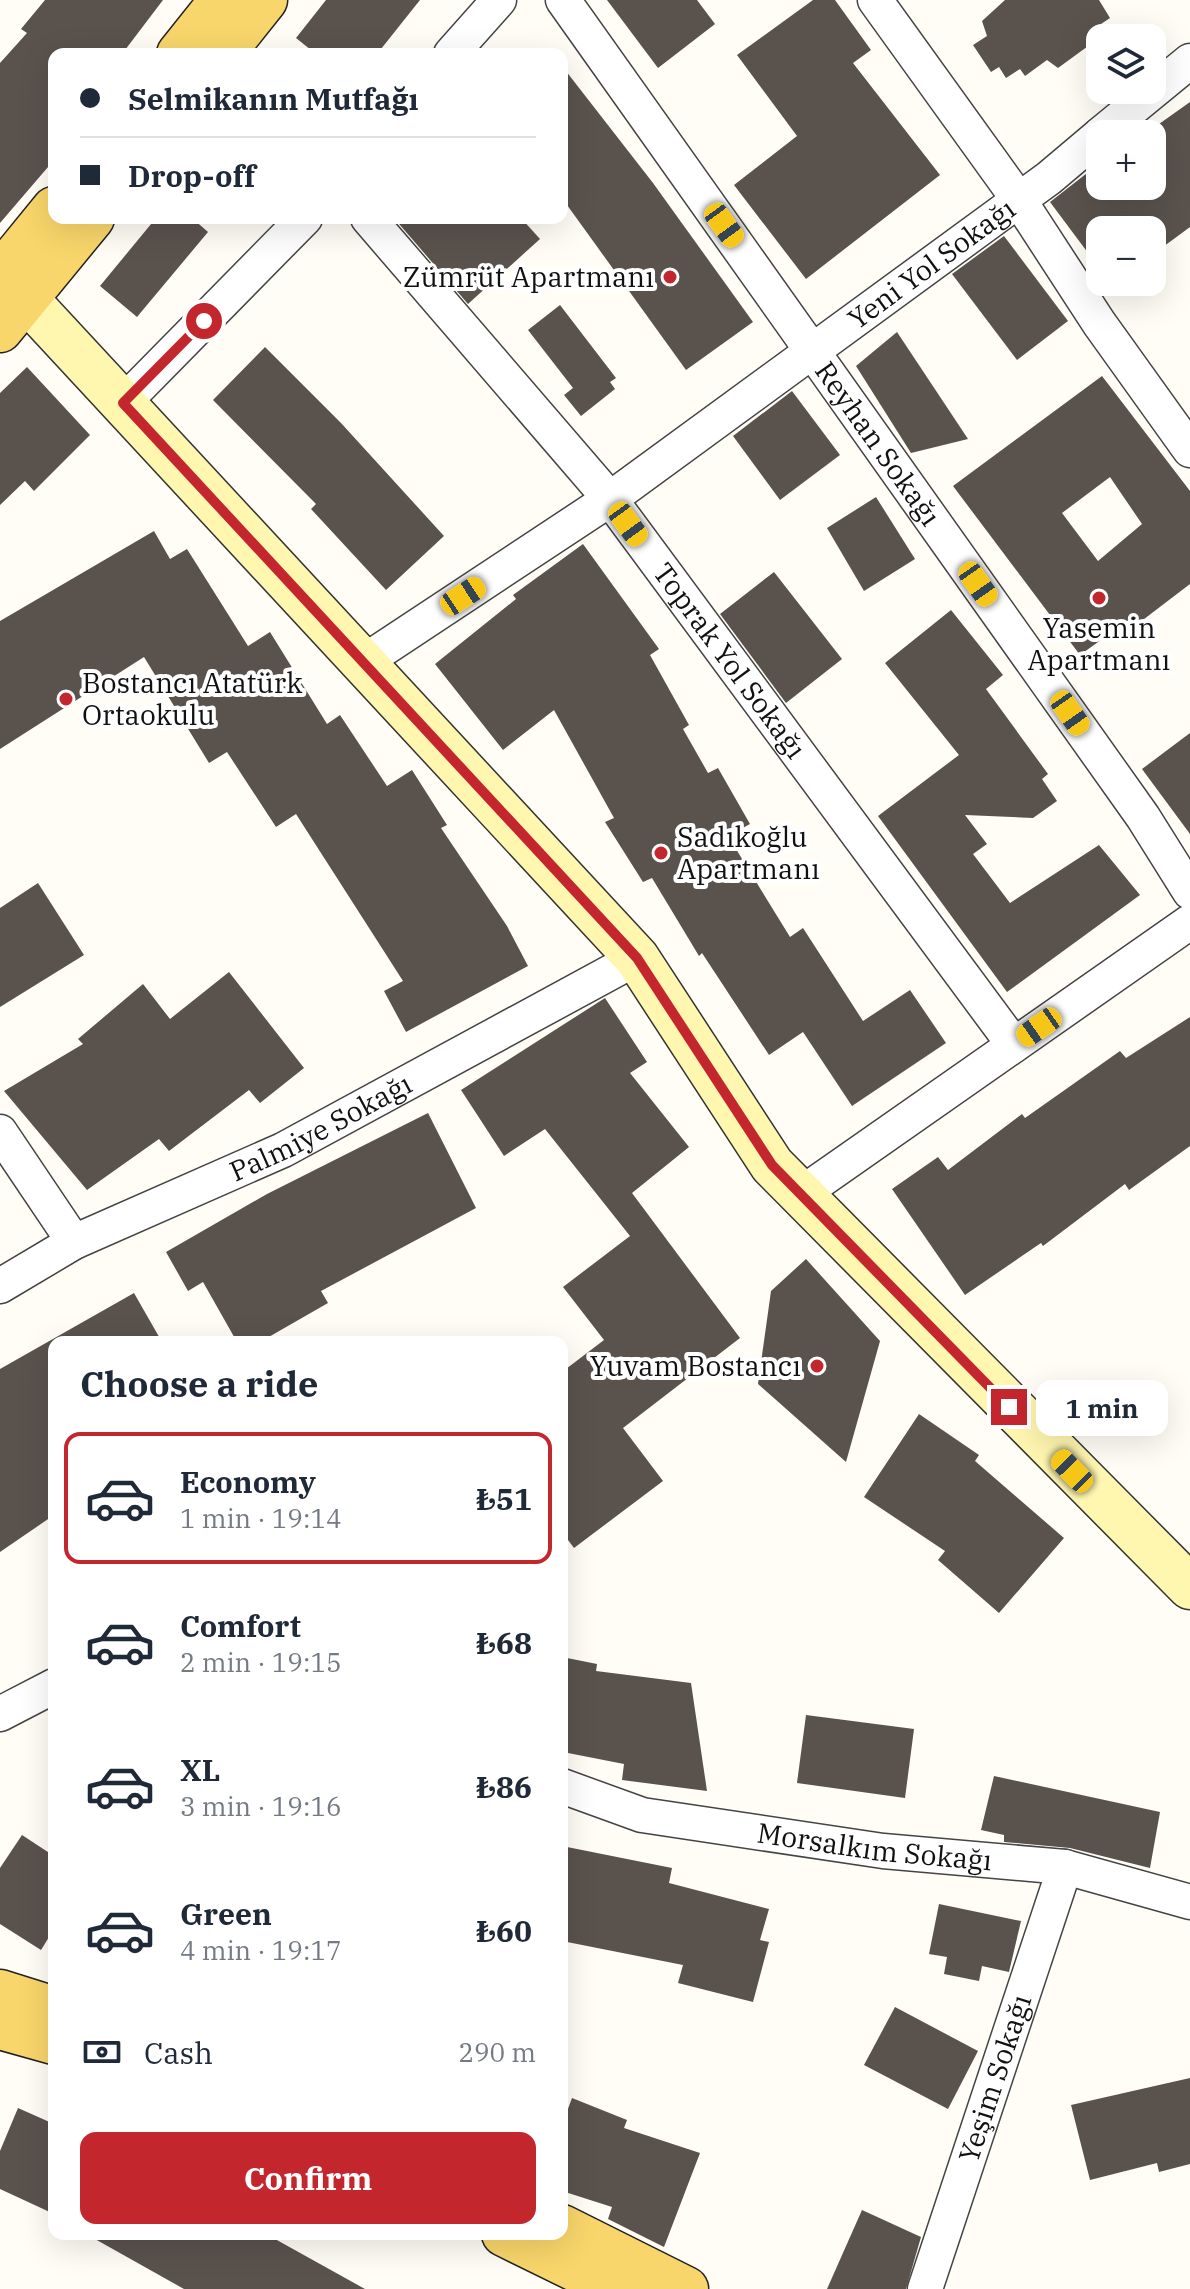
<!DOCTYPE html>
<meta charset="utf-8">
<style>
:root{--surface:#fff;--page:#f2f2f3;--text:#1f2937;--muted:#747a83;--line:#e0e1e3;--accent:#c4262e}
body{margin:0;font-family:"IBM Plex Serif",serif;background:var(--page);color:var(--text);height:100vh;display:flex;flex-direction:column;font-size:30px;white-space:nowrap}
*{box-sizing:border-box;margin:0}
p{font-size:26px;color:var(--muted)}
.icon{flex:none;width:44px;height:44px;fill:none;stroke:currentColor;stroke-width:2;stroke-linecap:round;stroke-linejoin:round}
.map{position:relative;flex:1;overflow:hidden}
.sheet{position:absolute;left:48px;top:1336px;width:520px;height:904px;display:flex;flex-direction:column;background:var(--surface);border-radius:16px;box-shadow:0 8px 32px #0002}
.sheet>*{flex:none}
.top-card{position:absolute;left:48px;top:48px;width:520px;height:176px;border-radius:16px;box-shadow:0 8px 32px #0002;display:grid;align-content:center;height:176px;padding:0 32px;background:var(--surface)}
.buttons{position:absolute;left:1086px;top:24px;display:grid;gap:16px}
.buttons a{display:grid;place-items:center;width:80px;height:80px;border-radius:16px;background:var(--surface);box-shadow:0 8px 32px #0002;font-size:40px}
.end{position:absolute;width:36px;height:36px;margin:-18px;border:10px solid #c4262e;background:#fff;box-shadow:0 0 0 4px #fff}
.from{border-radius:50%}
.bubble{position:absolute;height:56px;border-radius:16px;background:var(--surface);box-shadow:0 8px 32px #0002;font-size:26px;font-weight:700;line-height:56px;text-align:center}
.car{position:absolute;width:24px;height:48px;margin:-24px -12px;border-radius:10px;box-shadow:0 0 6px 2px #0007;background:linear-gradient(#f5c518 24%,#345 0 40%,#f5c518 0 76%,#345 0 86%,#f5c518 0)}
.top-card b{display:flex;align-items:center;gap:28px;height:76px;font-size:30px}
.top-card b+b{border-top:2px solid var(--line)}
.top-card i{width:20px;height:20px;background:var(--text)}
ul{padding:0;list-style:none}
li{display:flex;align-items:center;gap:24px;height:132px;margin:0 16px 12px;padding:0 16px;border:4px solid transparent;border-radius:16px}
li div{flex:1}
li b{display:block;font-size:30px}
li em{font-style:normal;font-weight:700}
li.selected{border-color:var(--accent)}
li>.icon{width:72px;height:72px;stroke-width:1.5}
h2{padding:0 32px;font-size:36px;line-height:96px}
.pay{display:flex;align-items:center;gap:20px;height:88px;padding:0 32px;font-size:30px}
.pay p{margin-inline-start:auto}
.button{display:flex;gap:16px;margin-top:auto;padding:16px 32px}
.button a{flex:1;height:92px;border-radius:16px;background:var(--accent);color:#fff;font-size:32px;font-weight:700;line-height:92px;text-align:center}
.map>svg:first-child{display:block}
.building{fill:#5a524d;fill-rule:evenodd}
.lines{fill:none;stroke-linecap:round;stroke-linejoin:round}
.street-casing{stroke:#444;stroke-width:37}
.secondary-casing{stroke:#333;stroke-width:47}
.primary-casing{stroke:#222;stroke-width:47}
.street{stroke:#fff;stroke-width:34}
.secondary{stroke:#fff6b0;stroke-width:44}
.primary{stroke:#f9d66b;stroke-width:44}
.route{stroke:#c4262e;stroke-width:10}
.poi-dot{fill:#c4262e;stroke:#fff;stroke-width:3}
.labels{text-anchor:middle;stroke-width:8;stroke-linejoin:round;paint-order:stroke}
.street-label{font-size:28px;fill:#111;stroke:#fff}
.poi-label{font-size:28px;fill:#111;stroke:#fff;text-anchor:end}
</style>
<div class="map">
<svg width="1190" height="2289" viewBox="0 0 1190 2289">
<rect width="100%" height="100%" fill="#fffdf5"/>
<g class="building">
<path d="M 45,0 L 163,0 L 122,54 L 54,54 L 54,160 L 0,223 L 0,63 L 27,33 L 21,29 Z"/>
<path d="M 326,0 L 420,0 L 377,54 L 316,54 L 296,38 Z"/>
<path d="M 607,0 L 697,0 L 715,24 L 658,68 Z"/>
<path d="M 813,0 L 835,0 L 871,50 L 853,63 L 940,175 L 806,279 L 734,185 L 797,136 L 737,55 Z"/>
<path d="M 1005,0 L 1099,0 L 1110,18 L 1089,32 L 1095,41 L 1058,68 L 1047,60 L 1025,76 L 1020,69 L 1006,78 L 999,67 L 991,72 L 973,45 L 987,36 L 982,21 Z"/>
<path d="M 562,66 L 653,183 L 753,322 L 686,370 L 562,198 Z"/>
<path d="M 1190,102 L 1190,227 L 1152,255 L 1152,230 L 1100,230 L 1100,269 L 1050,202 L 1100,163 L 1100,186 L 1152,186 L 1152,129 Z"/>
<path d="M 156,218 L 192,218 L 208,232 L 137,317 L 100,286 Z"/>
<path d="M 394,218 L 521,218 L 540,239 L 468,304 Z"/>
<path d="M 1004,236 L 1068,321 L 1017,360 L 952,274 Z"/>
<path d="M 560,305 L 616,378 L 610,382 L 615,389 L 581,416 L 564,395 L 573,388 L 528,330 Z"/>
<path d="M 897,332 L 968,439 L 911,453 L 856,366 Z"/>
<path d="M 265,347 L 341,423 L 444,536 L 386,590 L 311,509 L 316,504 L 213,400 Z"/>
<path d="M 27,367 L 90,435 L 34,491 L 25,481 L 0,505 L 0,393 Z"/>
<path d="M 1102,376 L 1190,491 L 1190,584 L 1131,629 L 1119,627 L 1080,655 L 953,486 ZM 1110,477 L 1142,524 L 1098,561 L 1062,513 Z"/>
<path d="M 792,391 L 840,455 L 780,500 L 733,436 Z"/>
<path d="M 876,497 L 915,559 L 864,591 L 827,528 Z"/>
<path d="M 154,531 L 170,559 L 187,549 L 248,646 L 270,632 L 327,724 L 340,715 L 387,786 L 412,770 L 447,825 L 441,828 L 507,926 L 528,966 L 406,1032 L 384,991 L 403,981 L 296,814 L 276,827 L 227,752 L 209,763 L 144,657 L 0,749 L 0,621 Z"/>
<path d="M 583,544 L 659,649 L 650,655 L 689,725 L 683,729 L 708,773 L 718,768 L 750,824 L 728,836 L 790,937 L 803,928 L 863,1021 L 910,990 L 946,1043 L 852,1106 L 803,1032 L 769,1055 L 702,953 L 699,956 L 652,878 L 643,882 L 605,822 L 614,818 L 554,710 L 503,750 L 435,664 L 516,599 L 513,595 Z"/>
<path d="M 774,572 L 842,659 L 786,703 L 720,614 Z"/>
<path d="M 951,610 L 1003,675 L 986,689 L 1048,774 L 1042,779 L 1057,801 L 1033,818 L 965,815 L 987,844 L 973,854 L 1010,903 L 1099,845 L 1140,895 L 1007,992 L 878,816 L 959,755 L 885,663 Z"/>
<path d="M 1190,733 L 1190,834 L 1142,769 Z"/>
<path d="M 38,883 L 84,955 L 0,1007 L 0,908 Z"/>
<path d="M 229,972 L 304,1068 L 260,1103 L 249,1090 L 169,1151 L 159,1139 L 87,1190 L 4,1091 L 83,1044 L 78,1039 L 143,984 L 170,1019 Z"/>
<path d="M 605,998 L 647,1062 L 630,1073 L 689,1147 L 632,1193 L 740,1338 L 623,1428 L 663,1481 L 574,1548 L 562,1532 L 562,1372 L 604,1340 L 563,1287 L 630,1236 L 545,1129 L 504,1156 L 461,1090 Z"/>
<path d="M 1190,1017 L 1190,1146 L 1129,1190 L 1125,1184 L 1043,1246 L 1041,1243 L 965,1295 L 892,1189 L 938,1157 L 948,1170 L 1022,1114 L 1025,1118 L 1120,1051 L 1126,1058 Z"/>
<path d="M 428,1113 L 476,1208 L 321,1291 L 328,1303 L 260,1342 L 237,1342 L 203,1282 L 188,1291 L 166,1252 L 267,1194 Z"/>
<path d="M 806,1259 L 880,1341 L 846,1462 L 758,1384 L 771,1291 Z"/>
<path d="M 134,1293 L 162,1342 L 54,1342 L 54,1515 L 0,1552 L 0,1369 Z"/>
<path d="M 919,1414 L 979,1455 L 975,1461 L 1064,1538 L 999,1613 L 938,1560 L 945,1551 L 864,1497 Z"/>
<path d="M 562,1657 L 597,1664 L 596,1671 L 691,1683 L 707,1791 L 622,1780 L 624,1764 L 568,1753 L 562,1749 Z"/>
<path d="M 806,1715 L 914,1729 L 905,1798 L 797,1783 Z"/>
<path d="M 994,1776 L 1160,1812 L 1150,1868 L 1070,1848 L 1004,1842 L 1004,1835 L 981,1830 Z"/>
<path d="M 22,1835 L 54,1856 L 54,1929 L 41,1950 L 0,1924 L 0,1868 Z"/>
<path d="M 562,1846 L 672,1868 L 669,1883 L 769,1909 L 760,1940 L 769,1942 L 753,2002 L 678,1983 L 683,1965 L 562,1941 Z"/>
<path d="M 939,1904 L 1021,1921 L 1009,1972 L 982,1966 L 979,1981 L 944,1974 L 947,1957 L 929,1954 Z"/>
<path d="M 895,2007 L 978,2051 L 948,2109 L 864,2065 Z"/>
<path d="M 1190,2078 L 1190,2164 L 1159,2172 L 1157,2163 L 1090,2180 L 1071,2105 Z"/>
<path d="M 572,2098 L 627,2120 L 624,2128 L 700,2153 L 664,2247 L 608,2219 L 612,2207 L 562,2191 L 562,2125 Z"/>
<path d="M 18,2108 L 54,2124 L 54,2214 L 0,2189 L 0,2151 Z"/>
<path d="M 862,2210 L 921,2237 L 906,2289 L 827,2289 Z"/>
<path d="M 86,2234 L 266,2234 L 365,2289 L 184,2289 Z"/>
</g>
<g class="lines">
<defs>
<g id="street">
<path id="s1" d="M 563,0 L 1143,817 L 1190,892"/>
<path d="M 875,0 L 1019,200 L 1099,323 L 1190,450"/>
<path d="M 451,54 L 499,0"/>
<path d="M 1101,134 L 1190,61"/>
<path id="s2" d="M 368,218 L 610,499 L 1014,1045"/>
<path d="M 123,403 L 305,218"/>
<path id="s3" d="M 365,661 L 610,499 L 1049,178 L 1100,135"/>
<path d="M 0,1132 L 74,1242"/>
<path d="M 801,1194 L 1190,922"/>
<path id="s4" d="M 0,1286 L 74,1242 L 283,1150 L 637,958"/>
<path d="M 0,1714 L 54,1686"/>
<path id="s5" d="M 562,1786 L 642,1815 L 883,1851 L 1065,1867 L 1190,1902"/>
<path id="s6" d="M 925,2289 L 1065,1867"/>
</g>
<path id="secondary" d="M 0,271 L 637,958 L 772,1165 L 1190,1587"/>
<g id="primary">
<path d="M 179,54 L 222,0"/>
<path d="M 222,54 L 265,0"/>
<path d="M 0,275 L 54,209"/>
<path d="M 0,330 L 92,218"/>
<path d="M 0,1992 L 54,2009"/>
<path d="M 0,2027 L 54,2042"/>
<path d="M 562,2227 L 686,2289"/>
<path d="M 504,2234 L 616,2289"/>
</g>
</defs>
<use href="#street" class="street-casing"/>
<use href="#secondary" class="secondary-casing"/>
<use href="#primary" class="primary-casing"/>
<use href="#street" class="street"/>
<use href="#secondary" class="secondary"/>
<use href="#primary" class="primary"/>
</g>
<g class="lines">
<path class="route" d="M 204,321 L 123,403 L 637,958 L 772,1165 L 1009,1407"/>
</g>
<g class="poi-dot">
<circle cx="670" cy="277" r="8"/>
<circle cx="1099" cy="598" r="8"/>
<circle cx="66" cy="699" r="8"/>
<circle cx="661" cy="853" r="8"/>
<circle cx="817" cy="1366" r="8"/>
</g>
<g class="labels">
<g class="street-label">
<text dy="10" stroke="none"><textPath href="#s3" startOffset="692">Yeni Yol Sokağı</textPath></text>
<text dy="10" stroke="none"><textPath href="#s1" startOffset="544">Reyhan Sokağı</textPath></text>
<text dy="10" stroke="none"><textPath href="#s2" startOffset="572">Toprak Yol Sokağı</textPath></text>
<text dy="10" stroke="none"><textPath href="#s4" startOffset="358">Palmiye Sokağı</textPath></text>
<text dy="10" stroke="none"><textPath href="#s5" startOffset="320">Morsalkım Sokağı</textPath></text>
<text dy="10" stroke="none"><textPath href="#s6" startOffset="222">Yeşim Sokağı</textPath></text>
</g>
<g class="poi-label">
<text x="654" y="287">Zümrüt Apartmanı</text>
<text x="1099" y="638" text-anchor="middle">Yasemin<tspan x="1099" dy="32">Apartmanı</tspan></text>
<text x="82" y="693" text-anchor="start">Bostancı Atatürk<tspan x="82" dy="32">Ortaokulu</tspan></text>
<text x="677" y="847" text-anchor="start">Sadıkoğlu<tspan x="677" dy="32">Apartmanı</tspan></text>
<text x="801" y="1376">Yuvam Bostancı</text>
</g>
</g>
</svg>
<div class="buttons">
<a><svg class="icon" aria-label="layers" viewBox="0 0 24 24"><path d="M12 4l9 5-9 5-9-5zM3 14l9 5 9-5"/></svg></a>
<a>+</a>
<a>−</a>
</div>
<i class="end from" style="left:204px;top:321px"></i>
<i class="end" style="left:1009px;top:1407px"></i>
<div class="bubble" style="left:1036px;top:1380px;width:132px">1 min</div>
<i class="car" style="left:724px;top:225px;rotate:144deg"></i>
<i class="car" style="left:628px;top:524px;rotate:144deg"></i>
<i class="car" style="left:978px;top:584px;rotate:145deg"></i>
<i class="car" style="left:463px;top:596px;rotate:57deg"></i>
<i class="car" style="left:1070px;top:713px;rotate:145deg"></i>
<i class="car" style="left:1039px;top:1027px;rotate:235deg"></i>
<i class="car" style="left:1072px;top:1471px;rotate:316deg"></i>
<div class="top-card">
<b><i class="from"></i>Selmikanın Mutfağı</b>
<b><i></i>Drop-off</b>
</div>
<section class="sheet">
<h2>Choose a ride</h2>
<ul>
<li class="selected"><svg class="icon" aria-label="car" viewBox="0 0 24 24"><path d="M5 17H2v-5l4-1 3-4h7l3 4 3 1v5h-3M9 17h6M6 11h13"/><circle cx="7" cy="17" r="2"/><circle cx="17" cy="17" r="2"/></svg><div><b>Economy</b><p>1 min · 19:14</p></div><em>₺51</em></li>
<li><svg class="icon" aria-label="car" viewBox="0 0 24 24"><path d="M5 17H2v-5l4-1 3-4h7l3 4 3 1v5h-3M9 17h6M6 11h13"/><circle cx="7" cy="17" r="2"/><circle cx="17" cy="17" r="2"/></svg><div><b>Comfort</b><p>2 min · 19:15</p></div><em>₺68</em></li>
<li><svg class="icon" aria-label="car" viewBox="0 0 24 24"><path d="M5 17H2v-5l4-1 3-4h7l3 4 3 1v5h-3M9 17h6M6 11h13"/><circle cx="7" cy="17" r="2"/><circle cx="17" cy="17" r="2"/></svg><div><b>XL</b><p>3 min · 19:16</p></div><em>₺86</em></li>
<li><svg class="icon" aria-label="car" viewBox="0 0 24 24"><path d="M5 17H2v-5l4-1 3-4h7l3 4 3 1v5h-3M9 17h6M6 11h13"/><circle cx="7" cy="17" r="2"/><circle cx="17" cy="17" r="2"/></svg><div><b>Green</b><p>4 min · 19:17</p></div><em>₺60</em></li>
</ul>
<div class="pay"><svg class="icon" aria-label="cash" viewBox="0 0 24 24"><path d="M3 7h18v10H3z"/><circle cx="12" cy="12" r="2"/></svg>Cash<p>290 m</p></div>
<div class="button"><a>Confirm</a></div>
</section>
</div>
